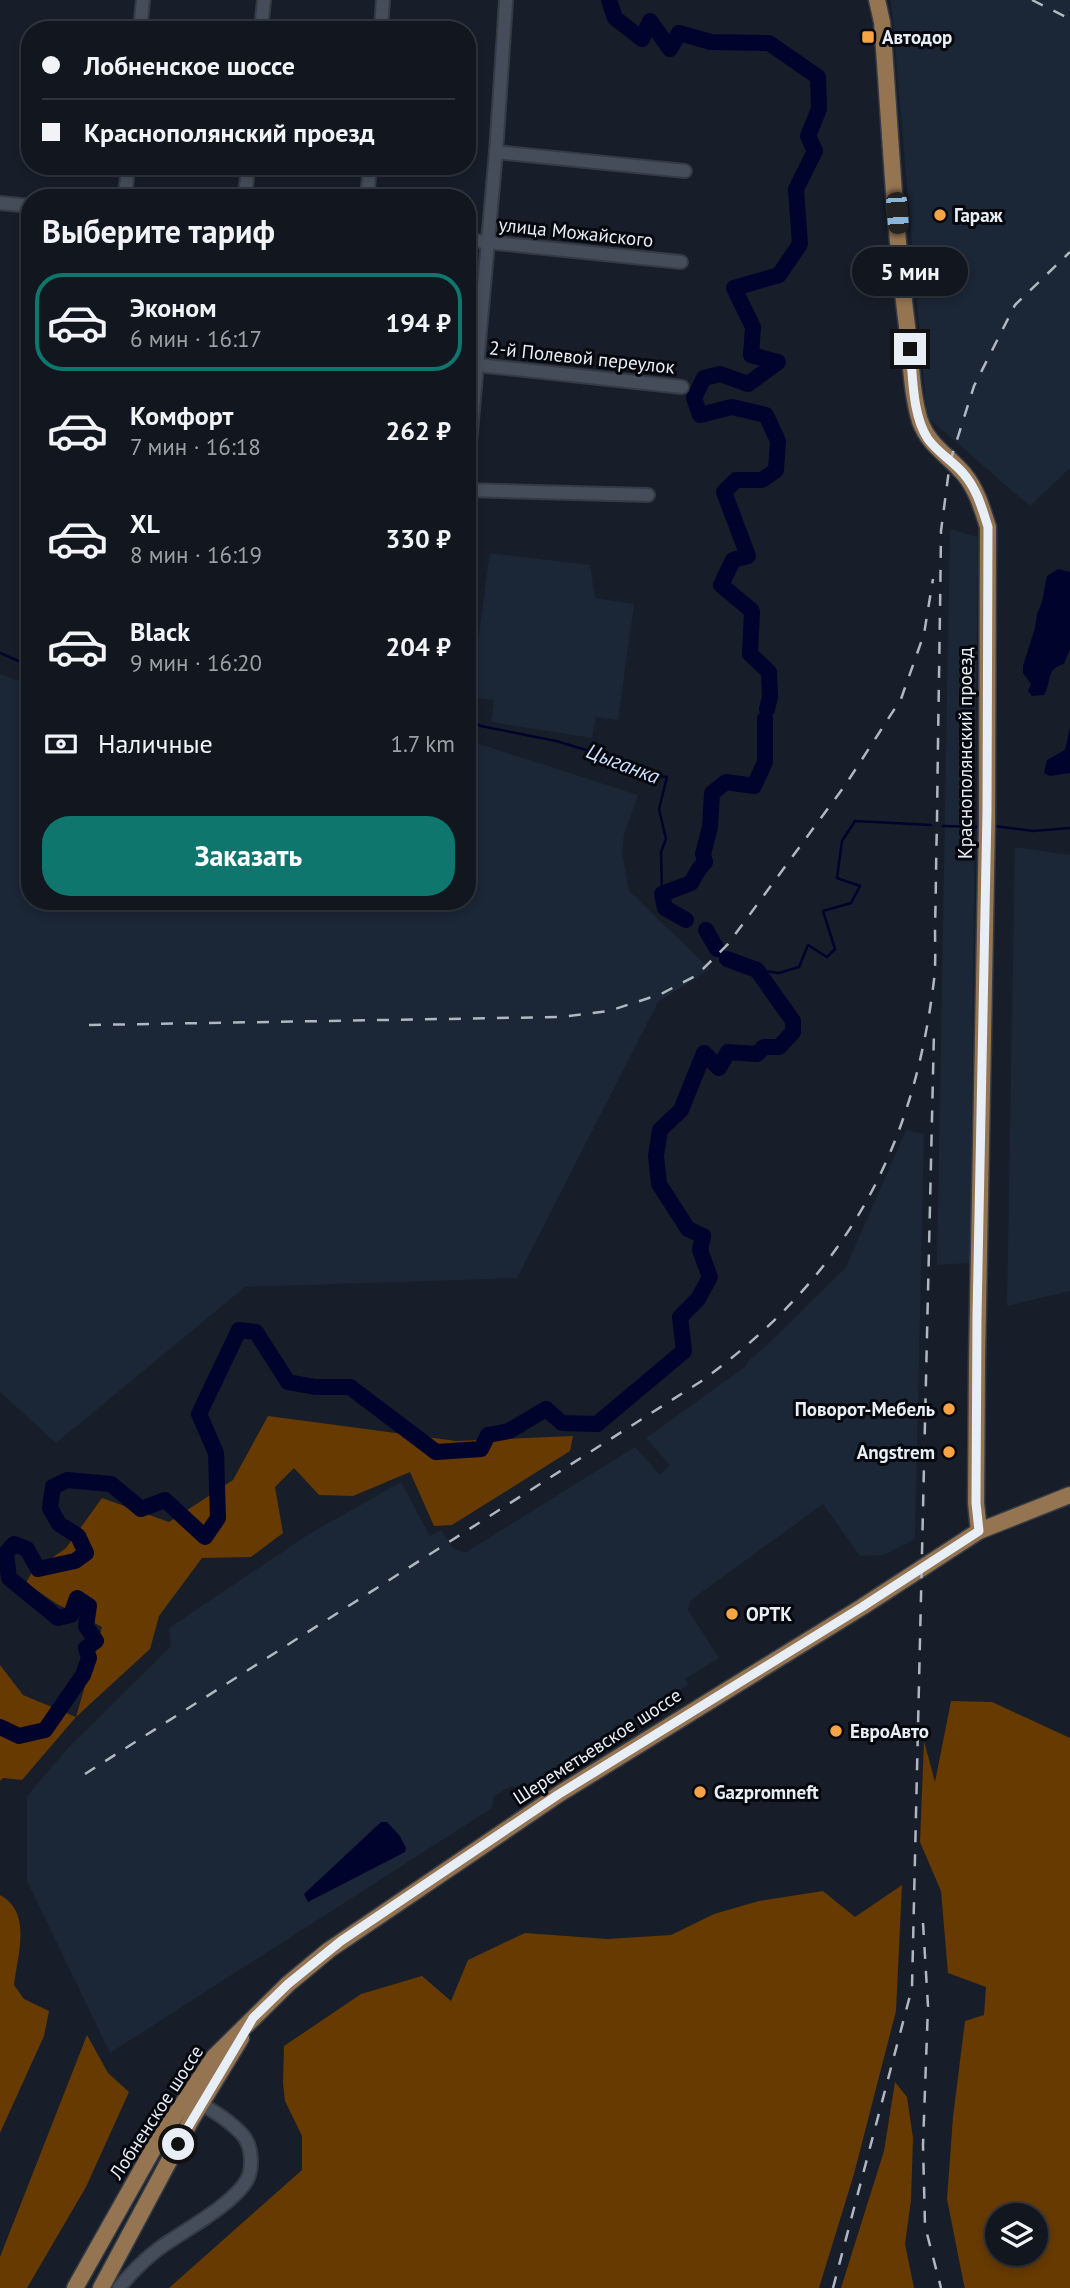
<!DOCTYPE html>
<html lang="ru">
<meta charset="utf-8">
<style>
:root{--surface:#11161f;--page:#1e232c;--text:#f1f3f6;--muted:#9c9fa4;--line:#30353d;--accent:#0f766e}
body{margin:0;font-family:"PT Sans",sans-serif;background:var(--page);color:var(--text);height:100vh;display:flex;flex-direction:column;font-size:26px;white-space:nowrap}
*{box-sizing:border-box;margin:0}
p{font-size:23px;color:var(--muted)}
.icon{flex:none;width:38px;height:38px;fill:none;stroke:currentColor;stroke-width:2;stroke-linecap:round;stroke-linejoin:round}
.map{position:relative;flex:1;overflow:hidden}
.panel{position:absolute;left:21px;top:189px;width:455px;height:721px;display:flex;flex-direction:column;background:var(--surface);border-radius:28px;box-shadow:0 4px 10px #0003,0 0 0 2px var(--line)}
.panel>*{flex:none}
.guide{position:absolute;left:21px;top:21px;width:455px;height:154px;border-radius:28px;box-shadow:0 4px 10px #0003,0 0 0 2px var(--line);display:grid;align-content:center;height:154px;padding:0 21px;background:var(--surface)}
.buttons{position:absolute;left:985px;top:2203px;display:grid;gap:14px}
.buttons a{display:grid;place-items:center;width:63px;height:63px;border-radius:50%;background:var(--surface);box-shadow:0 4px 10px #0003,0 0 0 2px var(--line);font-size:35px}
.end{position:absolute;width:32px;height:32px;margin:-16px;border:9px solid #e8eef6;background:#111;box-shadow:0 0 0 4px #111}
.from{border-radius:50%}
.bubble{position:absolute;height:49px;border-radius:24px;background:var(--surface);box-shadow:0 4px 10px #0003,0 0 0 2px var(--line);font-size:23px;font-weight:700;line-height:49px;text-align:center}
.car{position:absolute;width:21px;height:42px;margin:-21px -10px;border-radius:9px;box-shadow:0 0 5px 2px #0007;background:linear-gradient(#222 24%,#8ab4d8 0 40%,#222 0 76%,#8ab4d8 0 86%,#222 0)}
.guide b{display:flex;align-items:center;gap:24px;height:66px;font-size:26px}
.guide b+b{border-top:2px solid var(--line)}
.guide i{width:18px;height:18px;background:var(--text)}
ul{padding:0;list-style:none}
li{display:flex;align-items:center;gap:21px;height:98px;margin:0 14px 10px;padding:0 7px;border:4px solid transparent;border-radius:28px}
li div{flex:1}
li b{display:block;font-size:26px}
li em{font-style:normal;font-weight:700}
li.on{border-color:var(--accent)}
li>.icon{width:63px;height:63px;stroke-width:1.5}
h2{padding:0 21px;font-size:32px;line-height:84px}
.pay{display:flex;align-items:center;gap:18px;height:77px;padding:0 21px;font-size:26px}
.pay p{margin-inline-start:auto}
.primary-button{display:flex;gap:14px;margin-top:auto;padding:14px 21px}
.primary-button a{flex:1;height:80px;border-radius:28px;background:var(--accent);color:#fff;font-size:28px;font-weight:700;line-height:80px;text-align:center}
.map>svg:first-child{display:block}
.built{fill:#1b2636}
.forest{fill:#663a00;fill-rule:evenodd}
.water{fill:#00032c}
.lines{fill:none;stroke-linecap:round;stroke-linejoin:round}
.stream{stroke:#00032c;stroke-width:2.5}
.river{stroke:#00032c;stroke-width:16}
.minor-casing{stroke:#353b44;stroke-width:16}
.major-casing{stroke:#353b44;stroke-width:19}
.minor{stroke:#454d5a;stroke-width:12}
.major{stroke:#957451;stroke-width:16}
.rail{stroke:#b1b7c0;stroke-width:2.5;stroke-dasharray:12 12;stroke-linecap:butt}
.route{stroke:#e8eef6;stroke-width:9}
.poi-dot{fill:#f5a345;stroke:#06080d;stroke-width:2.5}
.labels{text-anchor:middle;stroke-width:6;stroke-linejoin:round;paint-order:stroke}
.poi-label{font-size:19px;font-weight:bold;fill:#e8eef6;stroke:#06080d;text-anchor:start}
.street-label{font-size:19px;fill:#e8eef6;stroke:#06080d}
.water-label{font-size:21px;font-style:italic;fill:#cce0ff;stroke:#06080d}
</style>
<div class="map">
<svg width="1070" height="2288" viewBox="0 0 1070 2288">
<rect width="100%" height="100%" fill="#171e29"/>
<g class="built">
<path d="M 891,0 L 1070,0 L 1070,468 L 1030,506 L 927,417 Z"/>
<path d="M 950,529 L 978,537 L 970,1263 L 937,1265 Z"/>
<path d="M 490,553 L 590,565 L 595,598 L 634,604 L 618,720 L 596,717 L 592,738 L 491,722 L 494,700 L 470,697 Z"/>
<path d="M 0,674 L 30,685 L 30,901 L 467,901 L 467,740 L 638,795 L 624,834 L 622,852 L 629,891 L 710,969 L 658,1002 L 517,1278 L 245,1287 L 56,1443 L 0,1392 Z"/>
<path d="M 1015,847 L 1070,855 L 1070,1291 L 1007,1306 Z"/>
<path d="M 906,1130 L 924,1134 L 915,1539 L 883,1555 L 860,1556 L 823,1504 L 691,1600 L 688,1610 L 719,1658 L 685,1679 L 688,1685 L 520,1790 L 512,1786 L 494,1796 L 492,1808 L 110,2053 L 27,1881 L 27,1796 L 68,1748 L 171,1646 L 169,1628 L 309,1534 L 401,1482 L 430,1536 L 441,1530 L 454,1549 L 466,1552 L 635,1447 L 660,1475 L 670,1465 L 646,1438 L 746,1366 L 748,1361 L 766,1346 L 846,1267 Z"/>
</g>
<g class="forest">
<path d="M 268,1416 L 456,1441 L 573,1436 L 570,1451 L 452,1525 L 434,1526 L 410,1472 L 353,1496 L 319,1495 L 294,1468 L 275,1487 L 283,1533 L 251,1557 L 202,1558 L 159,1616 L 150,1649 L 76,1717 L 22,1780 L 3,1778 L 0,1781 L 0,1665 L 23,1695 L 76,1717 L 102,1627 L 57,1604 L 26,1583 L 32,1572 L 66,1548 L 102,1498 L 169,1522 L 233,1480 Z"/>
<path d="M 951,1701 L 992,1702 L 1070,1738 L 1070,2288 L 965,2288 L 964,2285 L 947,2199 L 953,2117 L 965,2021 L 984,2015 L 986,1987 L 948,1973 L 941,1891 L 920,1842 L 924,1741 L 935,1782 ZM 998,2216 L 1036,2216 L 1036,2254 L 998,2254 Z"/>
<path d="M 902,1885 L 896,2011 L 854,2174 L 819,2288 L 169,2288 L 302,2170 L 302,2136 L 285,2101 L 283,2083 L 284,2046 L 361,1994 L 422,1976 L 451,2001 L 468,1960 L 525,1933 L 607,1939 L 671,1935 L 714,1914 L 759,1901 L 823,1891 L 855,1917 Z"/>
<path d="M 0,1895 C 33,1913 17,1956 14,1985 L 24,1999 L 49,2011 L 44,2036 L 0,2133 Z"/>
<path d="M 87,2035 L 108,2073 L 129,2092 L 86,2187 L 27,2288 L 0,2288 L 0,2257 Z"/>
<path d="M 895,2082 L 907,2097 L 913,2138 L 911,2200 L 905,2244 L 914,2288 L 841,2288 L 884,2151 Z"/>
</g>
<g class="water">
<path d="M 1058,569 L 1070,572 L 1070,649 L 1064,664 C 1045,669 1052,682 1044,695 L 1032,696 L 1028,691 L 1031,684 L 1023,673 L 1023,666 L 1035,628 L 1037,614 L 1042,602 L 1047,576 Z"/>
<path d="M 1070,727 L 1070,773 L 1050,776 L 1044,773 L 1047,760 L 1065,750 Z"/>
<path d="M 381,1822 L 387,1822 L 400,1836 L 406,1848 L 405,1852 L 308,1902 L 304,1894 Z"/>
</g>
<g class="lines">
<g class="stream">
<path d="M 0,653 L 30,666"/>
<path d="M 467,720 L 481,726 L 556,741 L 613,758 L 647,775 L 667,777 L 659,809 L 666,839 L 661,852 L 662,894"/>
<path d="M 943,826 L 978,827"/>
<path d="M 994,826 L 1033,831 L 1070,828"/>
<path d="M 757,970 L 779,973 L 799,967 L 808,945 L 827,957 L 835,949 L 823,911 L 851,903 L 860,886 L 837,878 L 842,841 L 855,821 L 931,825"/>
</g>
<g class="river">
<path d="M 609,0 L 615,18 L 642,39 L 650,21 L 670,49 L 679,33 L 711,42 L 769,43 L 818,77 L 819,109 L 808,136 L 815,151 L 796,189 L 800,244 L 779,275 L 734,288 L 753,327 L 751,355 L 778,362 L 748,384 L 720,374 L 704,378 L 694,398 L 700,415 L 732,407 L 766,415 L 778,441 L 776,470 L 762,480 L 736,480 L 724,492 L 748,556 L 733,560 L 721,585 L 752,611 L 750,654 L 769,672 L 770,697 L 767,709"/>
<path d="M 686,920 L 665,908 L 662,894 L 691,883 L 699,869 L 705,862 L 703,854 L 710,827 L 712,793 L 726,782 L 754,786 L 765,762 L 765,719"/>
<path d="M 706,930 L 717,949"/>
<path d="M 0,1727 L 19,1736 L 45,1730 L 83,1675 L 89,1658 L 86,1648 L 96,1641 L 86,1626 L 89,1606 L 77,1598 L 71,1615 L 58,1618 L 9,1578 L 6,1553 L 14,1544 L 27,1549 L 38,1569 L 75,1561 L 86,1553 L 78,1536 L 59,1524 L 50,1508 L 53,1487 L 67,1480 L 111,1484 L 141,1509 L 165,1500 L 205,1537 L 218,1518 L 216,1453 L 199,1414 L 239,1330 L 256,1332 L 288,1382 L 315,1387 L 350,1387 L 436,1452 L 481,1449 L 488,1435 L 509,1431 L 546,1409 L 562,1423 L 597,1424 L 684,1351 L 680,1317 L 698,1299 L 710,1277 L 700,1250 L 703,1236 L 688,1229 L 659,1184 L 656,1156 L 660,1130 L 681,1110 L 704,1053 L 719,1068 L 728,1052 L 757,1054 L 764,1047 L 779,1047 L 793,1032 L 793,1021 L 757,970 L 727,959"/>
</g>
<defs>
<g id="minor">
<path d="M 140,30 L 143,0"/>
<path d="M 261,30 L 264,0"/>
<path d="M 381,30 L 383,0"/>
<path d="M 496,152 L 685,171"/>
<path d="M 125,198 L 128,166"/>
<path d="M 245,198 L 248,166"/>
<path d="M 367,198 L 370,166"/>
<path d="M 0,203 L 30,206"/>
<path d="M 467,240 L 681,262"/>
<path d="M 477,365 L 682,387"/>
<path d="M 467,476 L 496,152 L 506,1"/>
<path d="M 467,490 L 648,495"/>
<path d="M 119,2288 C 130,2274 143,2261 157,2250 C 181,2232 233,2205 247,2180 C 253,2168 252,2149 245,2138 C 233,2122 210,2109 193,2099"/>
</g>
<g id="major">
<path d="M 877,0 L 882,22 C 890,123 894,225 907,326 C 911,357 911,392 920,421 C 929,446 948,455 964,474 C 977,490 982,508 988,527 L 987,821 L 977,1360 L 976,1503 L 979,1531"/>
<path d="M 75,2288 L 156,2144 L 214,2057 L 288,1984 L 329,1950 L 559,1794 L 862,1607 L 979,1531 L 1070,1495"/>
<path d="M 101,2288 L 191,2120 L 241,2038"/>
</g>
</defs>
<use href="#minor" class="minor-casing"/>
<use href="#major" class="major-casing"/>
<use href="#minor" class="minor"/>
<use href="#major" class="major"/>
<g class="rail">
<path d="M 1032,0 L 1070,19"/>
<path d="M 89,1025 L 560,1017 L 609,1011 L 661,994 L 697,975 L 728,944 L 846,784 L 901,699 L 924,634 L 933,579"/>
<path d="M 85,1774 L 700,1382 C 843,1279 913,1154 934,980 C 936,963 935,945 935,927 C 936,892 936,857 937,822 C 938,725 940,628 941,531 L 950,462 L 974,386 L 1015,305 L 1070,252"/>
<path d="M 923,1923 L 928,2006 L 923,2145 L 925,2226 L 941,2288"/>
<path d="M 833,2288 L 912,1988 L 934,1031"/>
</g>
</g>
<g class="lines">
<path class="route" d="M 178,2144 L 253,2018 L 288,1984 L 341,1941 L 559,1794 L 862,1607 L 979,1531 L 976,1503 L 977,1317 L 987,811 L 988,527 C 982,508 977,489 963,473 C 953,461 938,453 928,439 C 912,415 913,376 910,349"/>
</g>
<g class="poi-dot">
<rect x="861" y="30" width="14" height="14" rx="3.5"/>
<circle cx="940" cy="215" r="7"/>
<circle cx="949" cy="1409" r="7"/>
<circle cx="949" cy="1452" r="7"/>
<circle cx="732" cy="1614" r="7"/>
<circle cx="836" cy="1731" r="7"/>
<circle cx="700" cy="1792" r="7"/>
</g>
<g class="labels">
<g class="poi-label">
<text x="882" y="44">Автодор</text>
<text x="954" y="222">Гараж</text>
<text x="935" y="1416" text-anchor="end">Поворот-Мебель</text>
<text x="935" y="1459" text-anchor="end">Angstrem</text>
<text x="746" y="1621">ОРТК</text>
<text x="850" y="1738">ЕвроАвто</text>
<text x="714" y="1799">Gazpromneft</text>
</g>
<g class="street-label">
<text transform="translate(576 232) rotate(6)" y="7">улица Можайского</text>
<text transform="translate(582 357) rotate(6)" y="7">2-й Полевой переулок</text>
<text transform="translate(965 753) rotate(-90)" y="7">Краснополянский проезд</text>
<text transform="translate(597 1746) rotate(-33)" y="7">Шереметьевское шоссе</text>
<text transform="translate(156 2112) rotate(-57)" y="7">Лобненское шоссе</text>
</g>
<g class="water-label">
<text transform="translate(623 764) rotate(21)" y="7">Цыганка</text>
</g>
</g>
</svg>
<div class="buttons">
<a><svg class="icon" aria-label="layers" viewBox="0 0 24 24"><path d="M12 4l9 5-9 5-9-5zM3 14l9 5 9-5"/></svg></a>
</div>
<i class="end from" style="left:178px;top:2144px"></i>
<i class="end" style="left:910px;top:349px"></i>
<div class="bubble" style="left:852px;top:247px;width:116px">5 мин</div>
<i class="car" style="left:897px;top:213px;rotate:176deg"></i>
<div class="guide">
<b><i class="from"></i>Лобненское шоссе</b>
<b><i></i>Краснополянский проезд</b>
</div>
<section class="panel">
<h2>Выберите тариф</h2>
<ul>
<li class="on"><svg class="icon" aria-label="car" viewBox="0 0 24 24"><path d="M5 17H2v-5l4-1 3-4h7l3 4 3 1v5h-3M9 17h6M6 11h13"/><circle cx="7" cy="17" r="2"/><circle cx="17" cy="17" r="2"/></svg><div><b>Эконом</b><p>6 мин · 16:17</p></div><em>194 ₽</em></li>
<li><svg class="icon" aria-label="car" viewBox="0 0 24 24"><path d="M5 17H2v-5l4-1 3-4h7l3 4 3 1v5h-3M9 17h6M6 11h13"/><circle cx="7" cy="17" r="2"/><circle cx="17" cy="17" r="2"/></svg><div><b>Комфорт</b><p>7 мин · 16:18</p></div><em>262 ₽</em></li>
<li><svg class="icon" aria-label="car" viewBox="0 0 24 24"><path d="M5 17H2v-5l4-1 3-4h7l3 4 3 1v5h-3M9 17h6M6 11h13"/><circle cx="7" cy="17" r="2"/><circle cx="17" cy="17" r="2"/></svg><div><b>XL</b><p>8 мин · 16:19</p></div><em>330 ₽</em></li>
<li><svg class="icon" aria-label="car" viewBox="0 0 24 24"><path d="M5 17H2v-5l4-1 3-4h7l3 4 3 1v5h-3M9 17h6M6 11h13"/><circle cx="7" cy="17" r="2"/><circle cx="17" cy="17" r="2"/></svg><div><b>Black</b><p>9 мин · 16:20</p></div><em>204 ₽</em></li>
</ul>
<div class="pay"><svg class="icon" aria-label="cash" viewBox="0 0 24 24"><path d="M3 7h18v10H3z"/><circle cx="12" cy="12" r="2"/></svg>Наличные<p>1.7 km</p></div>
<div class="primary-button"><a>Заказать</a></div>
</section>
</div>
